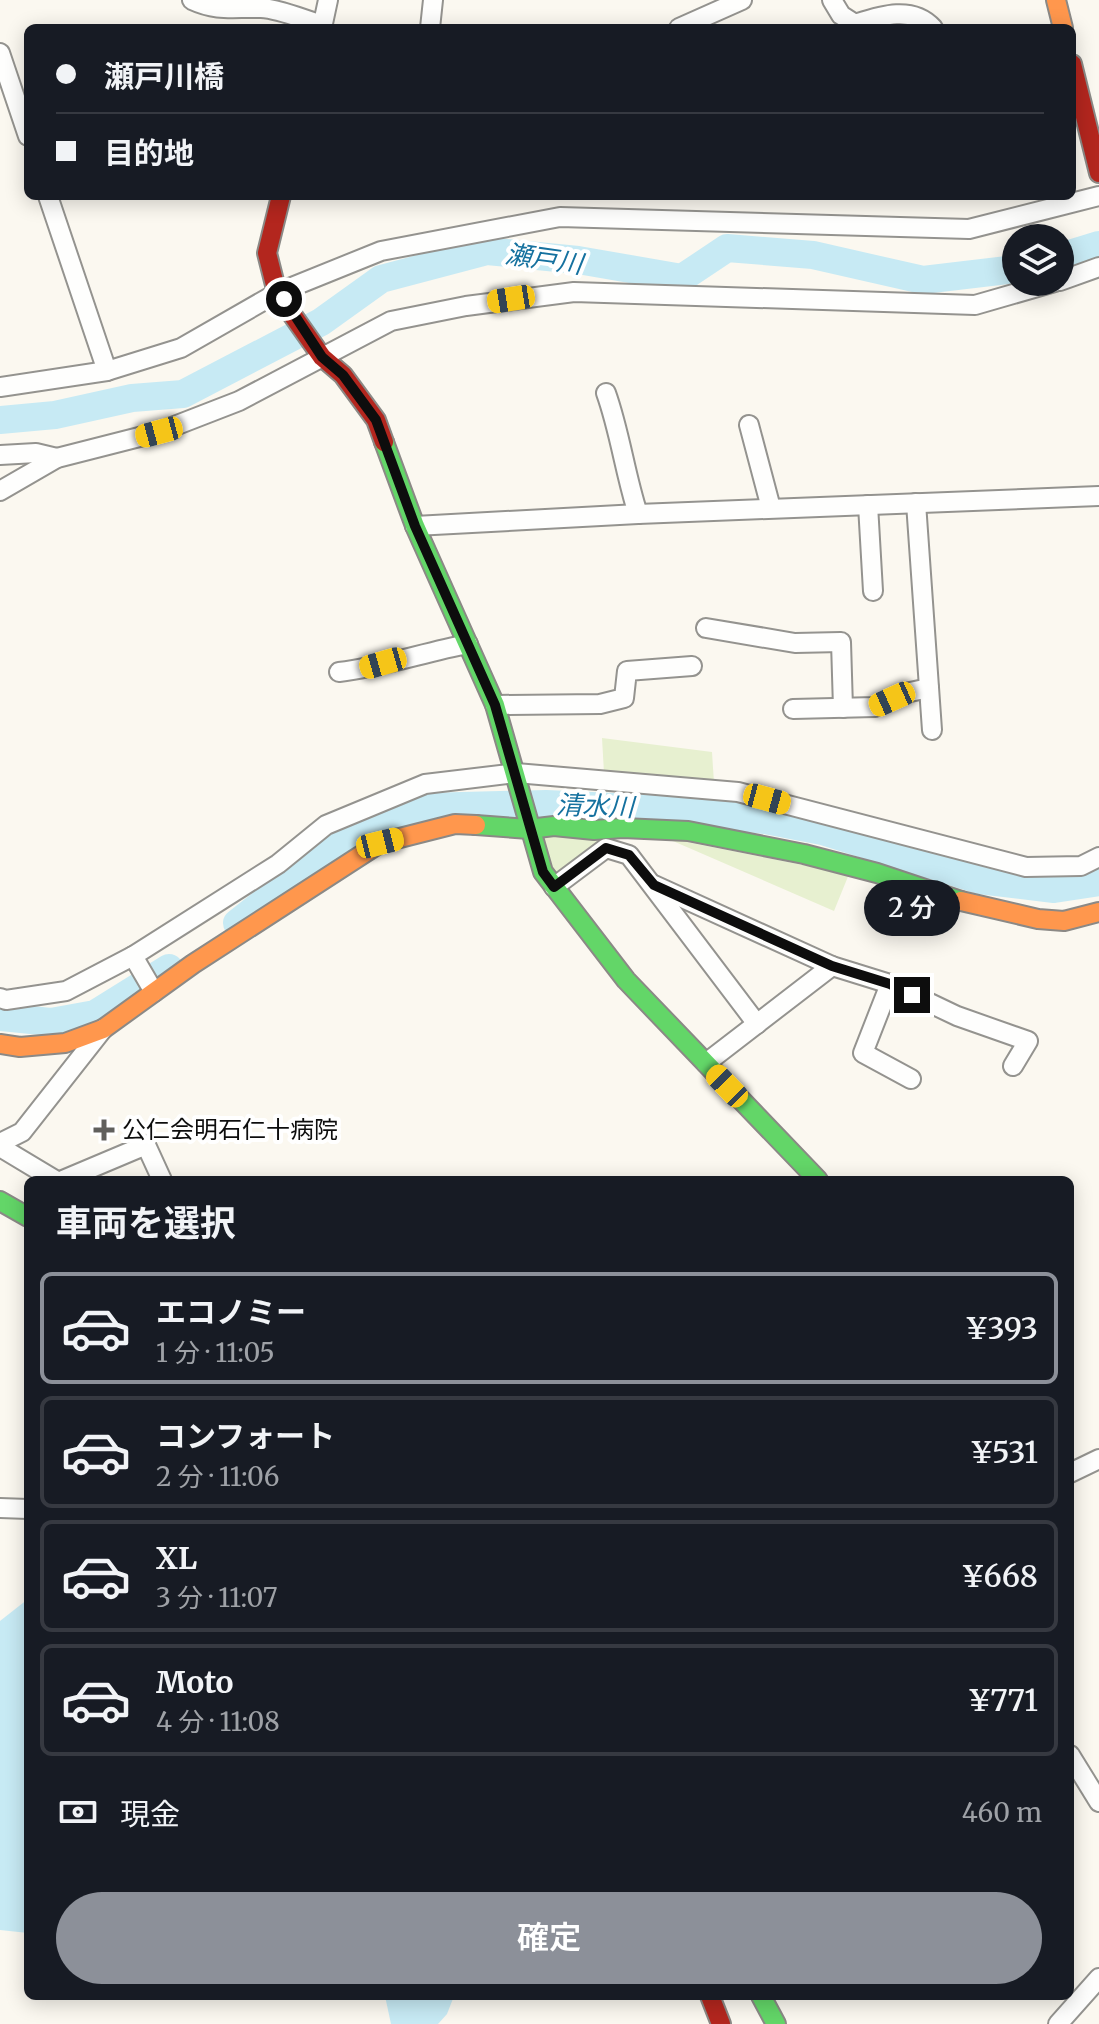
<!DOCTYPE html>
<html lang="ja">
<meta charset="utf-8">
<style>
:root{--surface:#171b24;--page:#242831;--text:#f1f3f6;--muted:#9ea1a6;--line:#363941;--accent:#8c9099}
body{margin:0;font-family:Merriweather,"Noto Sans JP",serif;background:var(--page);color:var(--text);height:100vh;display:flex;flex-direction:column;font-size:30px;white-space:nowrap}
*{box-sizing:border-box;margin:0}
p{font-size:26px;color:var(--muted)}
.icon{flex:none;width:44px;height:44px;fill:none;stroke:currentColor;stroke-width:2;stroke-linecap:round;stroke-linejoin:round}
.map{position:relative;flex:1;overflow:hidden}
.drawer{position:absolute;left:24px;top:1176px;width:1050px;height:824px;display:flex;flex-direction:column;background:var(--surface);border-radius:12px;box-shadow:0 4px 20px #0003}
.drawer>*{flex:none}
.guide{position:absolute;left:24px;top:24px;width:1052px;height:176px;border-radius:12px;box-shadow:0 4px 20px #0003;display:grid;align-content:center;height:176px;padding:0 32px;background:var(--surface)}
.controls{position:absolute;left:1002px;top:224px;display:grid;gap:16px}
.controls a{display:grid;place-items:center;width:72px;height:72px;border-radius:50%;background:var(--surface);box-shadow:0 4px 20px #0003;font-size:40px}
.end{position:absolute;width:36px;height:36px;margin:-18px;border:10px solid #0d0d0d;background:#fff;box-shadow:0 0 0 4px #fff}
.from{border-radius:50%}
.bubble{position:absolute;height:56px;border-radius:28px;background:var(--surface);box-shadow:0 4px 20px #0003;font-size:26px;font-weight:600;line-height:56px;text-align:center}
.car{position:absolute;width:24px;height:48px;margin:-24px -12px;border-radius:10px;box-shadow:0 0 6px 2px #0007;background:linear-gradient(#f5c518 24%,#345 0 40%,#f5c518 0 76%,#345 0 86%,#f5c518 0)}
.guide b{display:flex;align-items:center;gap:28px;height:76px;font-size:30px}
.guide b+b{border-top:2px solid var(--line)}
.guide i{width:20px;height:20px;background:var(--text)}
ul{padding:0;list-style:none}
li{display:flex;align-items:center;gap:24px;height:112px;margin:0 16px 12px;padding:0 16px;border:4px solid var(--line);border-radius:12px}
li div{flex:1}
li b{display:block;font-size:30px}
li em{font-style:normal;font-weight:600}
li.selected{border-color:var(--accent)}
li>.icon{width:72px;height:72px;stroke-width:1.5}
h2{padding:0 32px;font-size:36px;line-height:96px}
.pay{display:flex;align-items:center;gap:20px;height:88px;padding:0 32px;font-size:30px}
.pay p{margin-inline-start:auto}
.action{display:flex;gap:16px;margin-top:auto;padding:16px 32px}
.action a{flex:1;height:92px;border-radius:48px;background:var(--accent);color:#fff;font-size:32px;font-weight:600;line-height:92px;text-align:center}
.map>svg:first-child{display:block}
.green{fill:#e7f0d0}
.water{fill:#c7eaf4}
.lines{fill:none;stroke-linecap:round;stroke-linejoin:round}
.river{stroke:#c7eaf4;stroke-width:28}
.street-casing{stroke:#94938f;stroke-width:22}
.fast-casing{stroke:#8b8986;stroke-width:22}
.slow-casing{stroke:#8b8986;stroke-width:22}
.jam-casing{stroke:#8b8986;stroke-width:22}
.street{stroke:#fefefd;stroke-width:18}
.fast{stroke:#63d668;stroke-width:18}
.slow{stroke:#ff974d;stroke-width:18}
.jam{stroke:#b3261e;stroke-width:18}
.route{stroke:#0d0d0d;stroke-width:10}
.poi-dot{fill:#605f5c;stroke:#fff;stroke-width:3}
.labels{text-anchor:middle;stroke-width:8;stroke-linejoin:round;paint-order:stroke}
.poi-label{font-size:24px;fill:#0d0d0d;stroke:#fff;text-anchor:start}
.water-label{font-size:26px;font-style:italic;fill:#15719f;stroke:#fff}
</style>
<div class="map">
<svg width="1099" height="2024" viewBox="0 0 1099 2024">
<rect width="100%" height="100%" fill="#fbf8f0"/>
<g class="green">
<path d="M 602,738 L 712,752 L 714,783 L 604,773 Z"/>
<path d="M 537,833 L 602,841 L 558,874 L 552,872 Z"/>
<path d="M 666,838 L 849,874 L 834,911 Z"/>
</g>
<g class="water">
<path d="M 28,1599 L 28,1933 L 0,1930 L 0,1621 Z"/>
<path d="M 385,1996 L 454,1996 L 447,2014 L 438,2024 L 391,2024 Z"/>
</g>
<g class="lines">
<g class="river">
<path d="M 1060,257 L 1099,245"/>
<path d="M 0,420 L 55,415 L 132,398 L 183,394 L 321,322 L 381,279 L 487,251 L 578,260 L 682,278 L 727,248 L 813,255 L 923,280 L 1016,269"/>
<path d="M 237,923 L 340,842 L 423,807 L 546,804 L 683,810 L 765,820 L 822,831 L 979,880 L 1054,889 L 1099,882"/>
<path d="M 0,1017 L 51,1022 L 95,1014 L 169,968"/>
</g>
<defs>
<g id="street">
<path d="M 192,0 C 218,12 234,7 261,8 C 281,9 304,20 323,25"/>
<path d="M 832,0 L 841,15 L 855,24 C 880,16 912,5 933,28"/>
<path d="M 322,28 L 328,0"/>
<path d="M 430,28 L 433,0"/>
<path d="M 679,28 L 742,0"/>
<path d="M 0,53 L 28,136"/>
<path d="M 48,196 L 107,371"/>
<path d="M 1060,281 L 1099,267"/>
<path d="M 0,387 L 107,371 L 181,348 L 277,293 L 381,251 L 560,217 L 969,229 L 1099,196"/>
<path d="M 606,393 C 620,432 625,474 638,514"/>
<path d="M 749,425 L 771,508"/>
<path d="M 0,455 L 36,453 L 57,458"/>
<path d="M 0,491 L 57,458 L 159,432 L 239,401 L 391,321 L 466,306 L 574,292 L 975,305 L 1055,282"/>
<path d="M 916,503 L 932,730"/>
<path d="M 868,505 L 873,591"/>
<path d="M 415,526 L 638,514 L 1099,496"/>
<path d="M 706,628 L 795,643 L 841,642 L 843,708"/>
<path d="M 339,672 C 383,667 425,652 468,644"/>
<path d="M 495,705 L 600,704 L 624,698 L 627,671 L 692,666"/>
<path d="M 793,709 L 875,707 L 910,692 L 929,688"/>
<path d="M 654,885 L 832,966 L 706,1063"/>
<path d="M 554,887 L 606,848 L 629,855 L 757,1024"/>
<path d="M 133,956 L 154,992"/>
<path d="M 832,966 L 890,984 L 957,1016 L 1028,1041 L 1013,1066"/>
<path d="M 890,984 L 863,1053 L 911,1079"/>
<path d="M 0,998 L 6,1000 L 66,991 L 133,956 L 278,864 L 326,825 L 425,784 L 516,773 L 738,792 L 1026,867 L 1081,866 L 1099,857"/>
<path d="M 0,1143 L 22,1132 L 103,1029"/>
<path d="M 0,1147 L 55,1180"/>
<path d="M 63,1180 L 146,1145 L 162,1180"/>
<path d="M 1070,1473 L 1099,1459"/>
<path d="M 0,1508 L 28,1509"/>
<path d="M 1070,1755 L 1099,1802"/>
<path d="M 1058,2024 L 1099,1978"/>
</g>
<g id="fast">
<path d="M 384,442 L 415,526 L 495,705 L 543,872 L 626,980 L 818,1180"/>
<path d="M 476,825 L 529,829 L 554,826 L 594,830 L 623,828 L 688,831 L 804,854 L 877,873 L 961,901"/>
<path d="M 0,1201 L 28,1217"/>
<path d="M 761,1996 L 776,2024"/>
</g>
<g id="slow">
<path d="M 1056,0 L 1063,28"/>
<path d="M 961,901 L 1038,919 L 1064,921 L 1099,912"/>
<path d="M 0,1044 L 20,1047 L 65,1043 L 103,1029 L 193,964 L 380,843 L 455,824 L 476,825"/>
</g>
<g id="jam">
<path d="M 1072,64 L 1099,173"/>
<path d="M 281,196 L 267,253 L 277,293 L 322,357 L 343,375 L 376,420 L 384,442"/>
<path d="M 710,1996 L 721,2024"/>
</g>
</defs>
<use href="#street" class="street-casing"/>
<use href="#fast" class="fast-casing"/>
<use href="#slow" class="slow-casing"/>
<use href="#jam" class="jam-casing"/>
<use href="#street" class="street"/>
<use href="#fast" class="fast"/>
<use href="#slow" class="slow"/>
<use href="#jam" class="jam"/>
</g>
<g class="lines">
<path class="route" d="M 284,299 L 322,357 L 343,375 L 376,420 L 415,526 L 495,705 L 543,872 L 554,887 L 606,848 L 629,855 L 654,885 L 832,966 L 890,984 L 912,995"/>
</g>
<path class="poi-dot" d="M100 1118h8v8h8v8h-8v8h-8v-8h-8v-8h8z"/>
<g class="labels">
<g class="poi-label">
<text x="122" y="1138">公仁会明石仁十病院</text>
</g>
<g class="water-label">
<text transform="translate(544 259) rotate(8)" y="9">瀬戸川</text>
<text transform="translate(595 806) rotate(2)" y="9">清水川</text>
</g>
</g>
</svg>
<div class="controls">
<a><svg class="icon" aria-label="layers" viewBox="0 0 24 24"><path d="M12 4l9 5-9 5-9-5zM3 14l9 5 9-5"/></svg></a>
</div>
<i class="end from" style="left:284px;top:299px"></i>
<i class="end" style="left:912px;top:995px"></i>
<div class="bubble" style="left:864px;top:880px;width:96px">2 分</div>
<i class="car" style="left:511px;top:299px;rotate:261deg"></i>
<i class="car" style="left:159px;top:432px;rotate:255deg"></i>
<i class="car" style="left:383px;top:663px;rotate:254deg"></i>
<i class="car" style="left:892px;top:699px;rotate:246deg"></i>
<i class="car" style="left:767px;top:799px;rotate:105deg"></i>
<i class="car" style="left:380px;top:843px;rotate:76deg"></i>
<i class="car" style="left:727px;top:1086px;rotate:316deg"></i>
<div class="guide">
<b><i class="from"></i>瀬戸川橋</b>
<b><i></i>目的地</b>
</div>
<section class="drawer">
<h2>車両を選択</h2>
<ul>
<li class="selected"><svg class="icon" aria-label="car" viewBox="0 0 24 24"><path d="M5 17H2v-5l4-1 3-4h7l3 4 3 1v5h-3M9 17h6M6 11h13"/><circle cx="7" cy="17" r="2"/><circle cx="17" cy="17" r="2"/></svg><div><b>エコノミー</b><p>1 分 · 11:05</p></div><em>¥393</em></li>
<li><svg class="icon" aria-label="car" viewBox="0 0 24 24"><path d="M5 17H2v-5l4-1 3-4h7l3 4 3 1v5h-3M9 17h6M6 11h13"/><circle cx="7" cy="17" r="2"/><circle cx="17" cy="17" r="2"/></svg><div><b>コンフォート</b><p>2 分 · 11:06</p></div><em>¥531</em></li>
<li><svg class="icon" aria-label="car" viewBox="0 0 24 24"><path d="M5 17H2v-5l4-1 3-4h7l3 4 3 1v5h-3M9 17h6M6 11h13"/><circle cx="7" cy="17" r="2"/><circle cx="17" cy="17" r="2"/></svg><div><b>XL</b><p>3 分 · 11:07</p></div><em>¥668</em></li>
<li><svg class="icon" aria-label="car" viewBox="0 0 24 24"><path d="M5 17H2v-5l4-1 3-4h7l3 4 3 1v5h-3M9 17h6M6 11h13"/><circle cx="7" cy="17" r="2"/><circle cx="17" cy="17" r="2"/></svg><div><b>Moto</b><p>4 分 · 11:08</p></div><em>¥771</em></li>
</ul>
<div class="pay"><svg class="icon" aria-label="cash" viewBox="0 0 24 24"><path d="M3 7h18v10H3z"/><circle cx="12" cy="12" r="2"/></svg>現金<p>460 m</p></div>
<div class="action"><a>確定</a></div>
</section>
</div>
